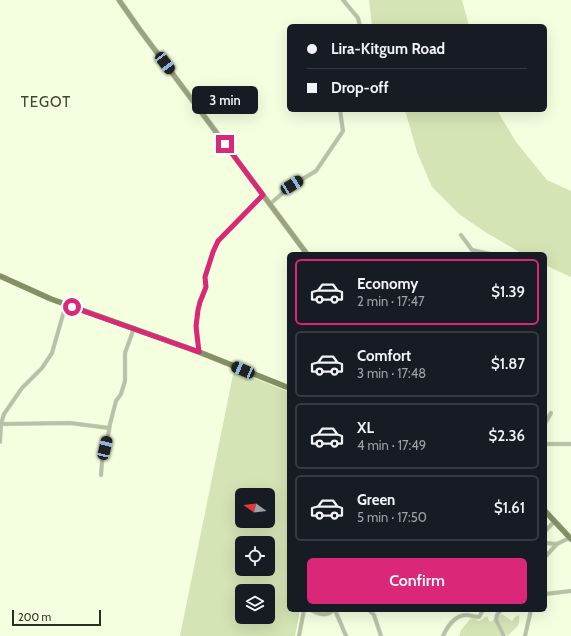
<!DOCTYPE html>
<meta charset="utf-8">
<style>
:root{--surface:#171b24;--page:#242831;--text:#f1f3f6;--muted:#9ea1a6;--line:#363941;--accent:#db2777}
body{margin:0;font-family:Cabin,sans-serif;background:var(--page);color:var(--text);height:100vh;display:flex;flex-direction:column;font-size:15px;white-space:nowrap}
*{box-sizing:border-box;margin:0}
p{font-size:13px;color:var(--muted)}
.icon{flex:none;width:22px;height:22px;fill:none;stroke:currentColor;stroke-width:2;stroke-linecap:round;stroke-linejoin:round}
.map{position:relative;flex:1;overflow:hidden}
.drawer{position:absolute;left:287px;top:252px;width:260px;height:360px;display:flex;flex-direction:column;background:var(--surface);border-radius:6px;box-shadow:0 4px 16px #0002}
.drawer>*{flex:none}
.hud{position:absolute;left:287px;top:24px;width:260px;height:88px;border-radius:6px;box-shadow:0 4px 16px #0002;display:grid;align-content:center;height:88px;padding:0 20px;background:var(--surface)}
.needle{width:26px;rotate:285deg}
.buttons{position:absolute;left:235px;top:488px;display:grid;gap:8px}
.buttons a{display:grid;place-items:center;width:40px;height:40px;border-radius:6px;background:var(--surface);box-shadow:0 4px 16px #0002;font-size:20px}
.scale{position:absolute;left:12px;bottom:10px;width:89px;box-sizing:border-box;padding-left:4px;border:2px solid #2a2e23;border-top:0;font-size:11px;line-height:14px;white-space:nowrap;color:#2a2e23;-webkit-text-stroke:3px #f4ffe0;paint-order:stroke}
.end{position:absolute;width:18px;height:18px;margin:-9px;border:5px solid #db2777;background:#fff;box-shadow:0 0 0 2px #fff}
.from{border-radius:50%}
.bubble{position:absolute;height:28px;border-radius:6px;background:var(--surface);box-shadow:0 4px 16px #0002;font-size:13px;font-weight:600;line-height:28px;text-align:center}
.car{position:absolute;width:12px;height:24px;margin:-12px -6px;border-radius:5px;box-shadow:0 0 3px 1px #0007;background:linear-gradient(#222 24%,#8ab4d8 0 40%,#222 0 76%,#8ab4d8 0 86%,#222 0)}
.hud b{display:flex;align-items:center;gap:14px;height:38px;font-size:15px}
.hud b+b{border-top:1px solid var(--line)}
.hud i{width:10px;height:10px;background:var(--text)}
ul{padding:7px 0 0;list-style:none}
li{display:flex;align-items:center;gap:12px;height:66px;margin:0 8px 6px;padding:0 12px;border:2px solid var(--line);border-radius:6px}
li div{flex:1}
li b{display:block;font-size:15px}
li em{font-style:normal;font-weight:600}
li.on{border-color:var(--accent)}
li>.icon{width:36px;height:36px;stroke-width:1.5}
.action{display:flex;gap:8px;margin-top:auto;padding:8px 20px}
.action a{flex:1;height:46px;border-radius:6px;background:var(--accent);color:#fff;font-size:16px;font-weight:600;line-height:46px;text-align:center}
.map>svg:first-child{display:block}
.green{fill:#d4e4b4;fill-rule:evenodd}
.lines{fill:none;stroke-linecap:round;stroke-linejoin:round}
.minor-casing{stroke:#d0d9be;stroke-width:4.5}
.secondary-casing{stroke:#d0d9be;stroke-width:6}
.primary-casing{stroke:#d0d9be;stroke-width:6}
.minor{stroke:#b8c1a8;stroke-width:3.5}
.secondary{stroke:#98a580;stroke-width:5}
.primary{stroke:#829064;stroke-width:5.5}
.route{stroke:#db2777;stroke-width:5}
.labels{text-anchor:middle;stroke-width:3;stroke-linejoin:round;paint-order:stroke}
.quarter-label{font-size:15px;letter-spacing:1px;fill:#3d452c;stroke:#f4ffe0}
</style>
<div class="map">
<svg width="571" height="636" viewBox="0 0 571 636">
<rect width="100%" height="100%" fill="#f4ffe0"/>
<g class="green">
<path d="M 369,0 L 462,0 L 469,26 L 372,26 Z"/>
<path d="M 405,110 L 497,110 L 516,142 L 547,180 L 571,191 L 571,277 L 545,265 L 545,254 L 523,254 L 485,232 L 459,214 L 432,187 L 417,152 Z"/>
<path d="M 234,370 L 289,392 L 289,610 L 300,610 L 295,636 L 180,636 ZM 242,495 L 268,495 L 268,521 L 242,521 ZM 242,543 L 268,543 L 268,569 L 242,569 ZM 242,591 L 268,591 L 268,617 L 242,617 Z"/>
<path d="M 502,614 L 512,621 L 515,617 L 519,615 C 521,627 515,627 508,636 L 503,630 L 501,632 L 503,636 L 459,636 L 461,630 L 472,617 L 479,621 L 487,616 L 490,622 Z"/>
</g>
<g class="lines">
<defs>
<g id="minor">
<path d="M 343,0 L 358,18 L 360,26"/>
<path d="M 270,204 L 292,185 L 316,171 L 343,131 L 340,110"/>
<path d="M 461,235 L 472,250 L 490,254"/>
<path d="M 199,352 L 196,332 L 198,310 L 200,302 L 206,287 L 205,277 L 213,252 L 218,241 L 263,195"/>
<path d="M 545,423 L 551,413"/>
<path d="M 1,424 L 70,423 L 109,428"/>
<path d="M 0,442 L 1,424 L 4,414 L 22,388 L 42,368 L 52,353 L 66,304"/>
<path d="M 545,444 L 571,444"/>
<path d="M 101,475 L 102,462 L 109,431 L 110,424 L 116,401 L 121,394 L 125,381 L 125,353 L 134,328"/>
<path d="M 545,532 L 548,528 L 554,522"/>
<path d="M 545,543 L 557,544"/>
<path d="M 545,557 L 557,544 L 569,538"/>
<path d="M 545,594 L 571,591"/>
<path d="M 311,610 C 318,614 327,617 333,610"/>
<path d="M 335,610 L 346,636"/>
<path d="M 369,610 L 374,615 L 381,636"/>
<path d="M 501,610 L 497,615 L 496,620 L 504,636"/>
<path d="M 299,636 L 304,610"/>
<path d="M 443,636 C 447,627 455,615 466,615 C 470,615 474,617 479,617 L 483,610"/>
<path d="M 525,636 L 531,610"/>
</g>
<path id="secondary" d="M 119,0 L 140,30 L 307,254"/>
<g id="primary">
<path d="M 0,276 L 51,299 L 199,352 L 289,388"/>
<path d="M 545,511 L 571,539"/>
</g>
</defs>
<use href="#minor" class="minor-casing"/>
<use href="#secondary" class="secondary-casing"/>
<use href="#primary" class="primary-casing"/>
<use href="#minor" class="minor"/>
<use href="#secondary" class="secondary"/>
<use href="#primary" class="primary"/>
</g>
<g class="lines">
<path class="route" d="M 72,307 L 199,352 L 196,326 L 198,310 L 200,302 L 206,287 L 205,277 L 213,252 L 218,241 L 263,195 L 225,144"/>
</g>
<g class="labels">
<g class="quarter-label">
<text x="46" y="107">TEGOT</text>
</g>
</g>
</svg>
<div class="buttons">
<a><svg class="needle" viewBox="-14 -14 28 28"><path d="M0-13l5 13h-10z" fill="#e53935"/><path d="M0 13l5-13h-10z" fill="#9ea1a6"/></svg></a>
<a><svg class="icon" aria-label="locate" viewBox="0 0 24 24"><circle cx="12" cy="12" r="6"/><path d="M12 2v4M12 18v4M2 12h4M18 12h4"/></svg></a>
<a><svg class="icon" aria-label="layers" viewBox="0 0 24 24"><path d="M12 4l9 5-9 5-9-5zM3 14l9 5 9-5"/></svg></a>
</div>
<div class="scale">200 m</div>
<i class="end from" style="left:72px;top:307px"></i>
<i class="end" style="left:225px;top:144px"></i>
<div class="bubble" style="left:192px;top:86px;width:66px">3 min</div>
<i class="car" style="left:165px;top:63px;rotate:143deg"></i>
<i class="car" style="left:292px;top:185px;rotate:58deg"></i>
<i class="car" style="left:243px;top:370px;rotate:293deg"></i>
<i class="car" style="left:105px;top:448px;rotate:13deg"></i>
<div class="hud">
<b><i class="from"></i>Lira-Kitgum Road</b>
<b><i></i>Drop-off</b>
</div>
<section class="drawer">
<ul>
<li class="on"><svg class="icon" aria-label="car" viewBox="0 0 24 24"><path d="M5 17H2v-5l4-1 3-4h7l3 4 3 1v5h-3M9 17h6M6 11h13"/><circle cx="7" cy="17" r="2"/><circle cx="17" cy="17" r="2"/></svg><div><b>Economy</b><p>2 min · 17:47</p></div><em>$1.39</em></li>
<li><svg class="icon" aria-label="car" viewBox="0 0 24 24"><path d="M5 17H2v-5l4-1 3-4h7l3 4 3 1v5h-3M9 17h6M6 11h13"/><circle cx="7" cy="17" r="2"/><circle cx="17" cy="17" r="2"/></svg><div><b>Comfort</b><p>3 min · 17:48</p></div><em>$1.87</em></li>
<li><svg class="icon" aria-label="car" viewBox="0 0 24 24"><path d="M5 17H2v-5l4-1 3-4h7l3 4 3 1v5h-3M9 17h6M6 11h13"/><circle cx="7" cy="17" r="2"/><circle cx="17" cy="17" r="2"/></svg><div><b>XL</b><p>4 min · 17:49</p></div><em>$2.36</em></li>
<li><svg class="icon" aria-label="car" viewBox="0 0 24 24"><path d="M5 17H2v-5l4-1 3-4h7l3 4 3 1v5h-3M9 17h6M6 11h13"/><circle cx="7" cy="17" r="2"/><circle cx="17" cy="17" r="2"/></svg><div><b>Green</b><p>5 min · 17:50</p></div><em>$1.61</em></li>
</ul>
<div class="action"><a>Confirm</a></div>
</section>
</div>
